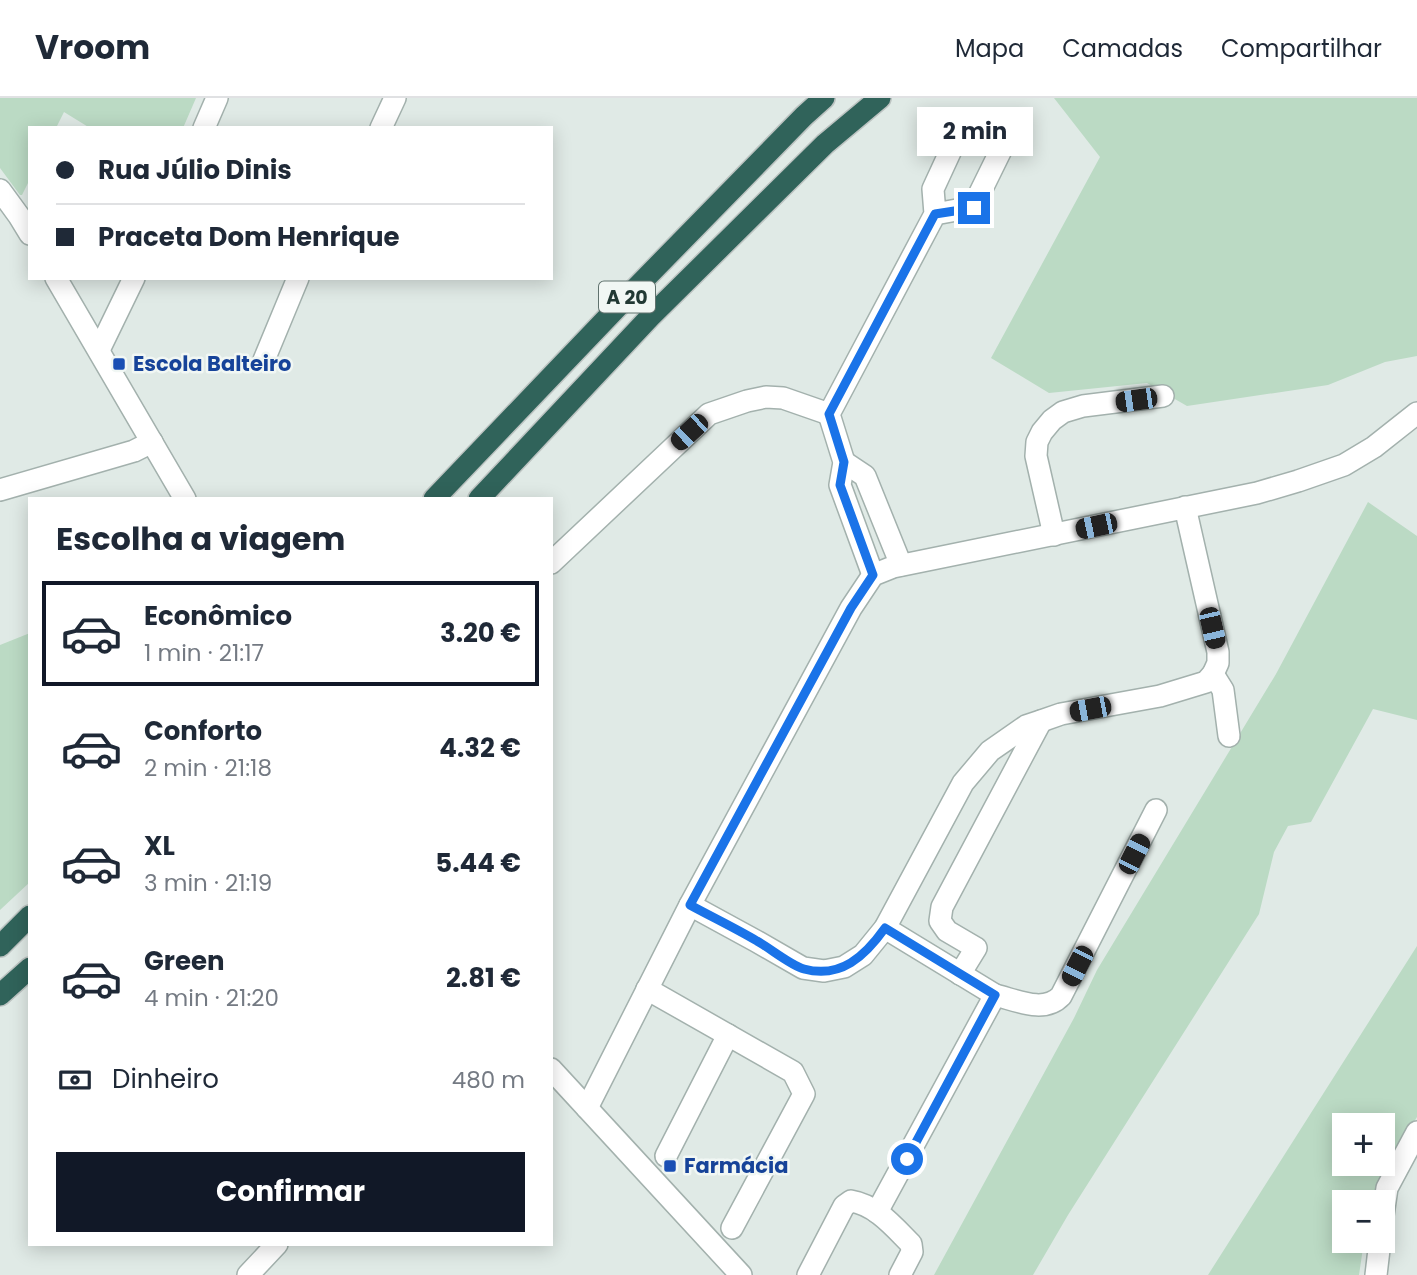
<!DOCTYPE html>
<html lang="pt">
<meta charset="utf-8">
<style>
:root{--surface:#fff;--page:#f2f2f3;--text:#1f2937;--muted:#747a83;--line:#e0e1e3;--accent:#111827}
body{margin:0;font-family:Poppins,sans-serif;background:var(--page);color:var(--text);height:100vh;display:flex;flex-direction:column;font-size:26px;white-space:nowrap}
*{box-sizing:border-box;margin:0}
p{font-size:23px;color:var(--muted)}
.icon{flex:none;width:38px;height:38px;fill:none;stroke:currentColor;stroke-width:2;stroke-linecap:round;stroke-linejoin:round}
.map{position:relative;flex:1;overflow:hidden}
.sheet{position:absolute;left:28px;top:399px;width:525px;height:749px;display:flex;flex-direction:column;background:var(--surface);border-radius:0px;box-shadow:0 4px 18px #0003}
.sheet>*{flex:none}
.banner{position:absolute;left:28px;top:28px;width:525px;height:154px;border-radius:0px;box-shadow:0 4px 18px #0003;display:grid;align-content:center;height:154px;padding:0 28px;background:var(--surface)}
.controls{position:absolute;left:1332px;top:1015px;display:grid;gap:14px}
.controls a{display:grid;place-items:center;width:63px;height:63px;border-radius:0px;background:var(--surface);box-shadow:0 4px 18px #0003;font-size:35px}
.end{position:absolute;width:32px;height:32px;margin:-16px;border:9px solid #1a73e8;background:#fff;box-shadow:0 0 0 4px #fff}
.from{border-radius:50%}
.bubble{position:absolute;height:49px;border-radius:0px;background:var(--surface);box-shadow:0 4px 18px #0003;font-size:23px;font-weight:700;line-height:49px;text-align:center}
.car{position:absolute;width:21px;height:42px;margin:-21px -10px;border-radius:9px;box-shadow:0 0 5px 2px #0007;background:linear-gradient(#222 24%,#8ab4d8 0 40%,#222 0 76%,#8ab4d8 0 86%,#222 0)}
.banner b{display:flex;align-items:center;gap:24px;height:66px;font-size:26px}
.banner b+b{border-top:2px solid var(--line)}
.banner i{width:18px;height:18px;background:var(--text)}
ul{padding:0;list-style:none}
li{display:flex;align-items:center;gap:21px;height:105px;margin:0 14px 10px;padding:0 14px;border:4px solid transparent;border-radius:0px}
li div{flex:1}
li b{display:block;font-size:26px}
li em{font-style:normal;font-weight:700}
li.on{border-color:var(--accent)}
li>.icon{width:63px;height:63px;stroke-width:1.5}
h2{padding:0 28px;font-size:32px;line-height:84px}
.pay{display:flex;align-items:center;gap:18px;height:77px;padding:0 28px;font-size:26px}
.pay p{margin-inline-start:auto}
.cta{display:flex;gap:14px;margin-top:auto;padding:14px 28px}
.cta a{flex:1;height:80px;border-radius:0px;background:var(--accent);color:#fff;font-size:28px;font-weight:700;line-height:80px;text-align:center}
header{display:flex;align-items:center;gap:42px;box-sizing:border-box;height:98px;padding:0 35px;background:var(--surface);border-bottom:2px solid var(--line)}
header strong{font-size:33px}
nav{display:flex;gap:38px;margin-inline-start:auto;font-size:24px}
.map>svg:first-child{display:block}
.green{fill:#bbdac4;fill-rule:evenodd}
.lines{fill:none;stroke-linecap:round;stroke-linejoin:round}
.minor-casing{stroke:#a3b1ad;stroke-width:24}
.tertiary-casing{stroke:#a3b1ad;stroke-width:24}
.motorway-casing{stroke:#bdc4c2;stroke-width:24}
.minor{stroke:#fff;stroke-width:21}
.tertiary{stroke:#fff;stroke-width:21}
.motorway{stroke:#30635a;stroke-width:21}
.route{stroke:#1a73e8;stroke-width:9}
.transit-dot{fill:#1a4fb4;stroke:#f1f7f4;stroke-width:2.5}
.labels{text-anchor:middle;stroke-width:5;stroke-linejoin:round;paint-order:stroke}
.shield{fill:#f1f7f4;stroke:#60726e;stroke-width:2}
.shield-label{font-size:19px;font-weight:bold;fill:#223934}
.transit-label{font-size:21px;font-weight:bold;fill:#164399;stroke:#f1f7f4;text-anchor:start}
</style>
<header>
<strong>Vroom</strong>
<nav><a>Mapa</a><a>Camadas</a><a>Compartilhar</a></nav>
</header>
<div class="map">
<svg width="1417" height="1177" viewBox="0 0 1417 1177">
<rect width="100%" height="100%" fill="#e0eae6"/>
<g class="green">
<path d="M 0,0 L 196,0 L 183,30 L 90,30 L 64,14 L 56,30 L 30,30 L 30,81 L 22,97 L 20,97 L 0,70 Z"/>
<path d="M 1054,0 L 1417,0 L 1417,258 L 1385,264 L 1328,287 L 1187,308 L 1147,285 L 1049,295 L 991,260 L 1100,59 Z"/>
<path d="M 1368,404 L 1417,438 L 1417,622 L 1373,611 L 1311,724 L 1288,728 L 1274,754 L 1259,816 L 1068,1117 L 1033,1177 L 934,1177 L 1074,920 L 1097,872 L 1276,576 Z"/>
<path d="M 30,535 L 30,784 L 0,812 L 0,547 Z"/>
<path d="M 1417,848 L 1417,1019 L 1404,1040 L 1375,1104 L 1344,1104 L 1344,1143 L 1364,1143 L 1359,1177 L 1208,1177 ZM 1344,1027 L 1382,1027 L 1382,1066 L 1344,1066 Z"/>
</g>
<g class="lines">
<defs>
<g id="minor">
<path d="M 204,30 L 217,0"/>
<path d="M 381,30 L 395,0"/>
<path d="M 99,252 L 134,180"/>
<path d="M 264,262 L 298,180"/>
<path d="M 844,364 L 865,378 L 901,467"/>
<path d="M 0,392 L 134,353 L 152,344"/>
<path d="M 1054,437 L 1036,358 L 1037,344 L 1042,334 L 1052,322 L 1063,314 L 1083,308 L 1163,298"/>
<path d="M 551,465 L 709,316 L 747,303 L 766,299 L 783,300 L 829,316"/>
<path d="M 873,477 L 840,387 L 844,364 L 829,316 L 935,116 L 973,109 L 1003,48 L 972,33 L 957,39 L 933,91 L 935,116"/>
<path d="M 1213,576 L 1223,592 L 1229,638"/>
<path d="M 690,807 L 756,843 L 803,870 L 824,873 L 844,869 L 863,857 L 885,830 L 963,685 L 990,653 L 1026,628 L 1041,623 L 1061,616 L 1160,598 L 1206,584 L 1213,576 L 1218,565 L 1218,554 L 1185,409"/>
<path d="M 960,876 L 976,850 L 947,833 L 940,823 L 942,809 L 1041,623"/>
<path d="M 647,891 L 793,974 L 804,996 L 732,1130"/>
<path d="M 995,897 C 1016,902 1044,916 1061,898 L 1156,712"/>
<path d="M 587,1010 L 690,807 L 851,510 L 873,477 L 893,469 L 1257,395 L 1298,383 L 1344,367 L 1374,349 L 1417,315"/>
<path d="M 666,1058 L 728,937"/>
<path d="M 877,1114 L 995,897 L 885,830"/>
<path d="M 1382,1124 L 1387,1090 L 1417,1034"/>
<path d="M 248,1177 L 277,1146"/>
<path d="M 808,1177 L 844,1108 L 851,1103 C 876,1107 894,1129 911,1146 L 912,1154 L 900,1177"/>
<path d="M 1376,1177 L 1380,1143"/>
</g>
<g id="tertiary">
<path d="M 0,92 L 19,118 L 30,136"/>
<path d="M 56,180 L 185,401"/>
<path d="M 551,971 L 741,1177"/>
</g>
<g id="motorway">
<path d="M 434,401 L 629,197 L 804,18 L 824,0"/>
<path d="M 479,401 L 650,219 L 825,46 L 880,0"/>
<path d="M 0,848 L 30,818"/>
<path d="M 0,897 L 30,870"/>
</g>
</defs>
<use href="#minor" class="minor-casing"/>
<use href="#tertiary" class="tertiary-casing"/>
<use href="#motorway" class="motorway-casing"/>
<use href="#minor" class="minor"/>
<use href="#tertiary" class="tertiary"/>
<use href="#motorway" class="motorway"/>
</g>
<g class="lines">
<path class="route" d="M 907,1061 L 995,897 L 885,830 C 865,858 841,881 804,871 C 790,867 770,850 757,843 C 735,830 712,819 690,807 L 851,510 L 873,477 L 840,387 L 844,364 L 829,316 L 935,116 L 974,110"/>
</g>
<g class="transit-dot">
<rect x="112" y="259" width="14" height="14" rx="3.5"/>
<rect x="663" y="1061" width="14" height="14" rx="3.5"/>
</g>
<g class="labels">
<rect class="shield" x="599" y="183.5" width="56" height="31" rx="5"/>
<g class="shield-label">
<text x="627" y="206">A 20</text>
</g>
<g class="transit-label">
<text x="133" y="273">Escola Balteiro</text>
<text x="684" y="1075">Farmácia</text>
</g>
</g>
</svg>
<div class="controls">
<a>+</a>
<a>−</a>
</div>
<i class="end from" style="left:907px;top:1061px"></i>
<i class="end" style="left:974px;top:110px"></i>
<div class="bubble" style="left:917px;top:9px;width:116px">2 min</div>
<i class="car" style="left:1136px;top:302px;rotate:262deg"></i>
<i class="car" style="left:689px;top:334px;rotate:227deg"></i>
<i class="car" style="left:1096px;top:428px;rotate:258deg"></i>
<i class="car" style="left:1212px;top:530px;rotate:167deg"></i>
<i class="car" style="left:1090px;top:611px;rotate:259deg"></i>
<i class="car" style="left:1134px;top:756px;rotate:27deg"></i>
<i class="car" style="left:1077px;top:868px;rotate:207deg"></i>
<div class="banner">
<b><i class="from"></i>Rua Júlio Dinis</b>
<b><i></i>Praceta Dom Henrique</b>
</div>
<section class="sheet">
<h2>Escolha a viagem</h2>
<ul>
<li class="on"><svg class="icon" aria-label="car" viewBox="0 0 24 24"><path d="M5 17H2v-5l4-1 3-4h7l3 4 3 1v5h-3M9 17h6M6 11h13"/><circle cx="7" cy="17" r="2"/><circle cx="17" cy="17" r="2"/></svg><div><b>Econômico</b><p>1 min · 21:17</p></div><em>3.20 €</em></li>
<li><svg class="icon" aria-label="car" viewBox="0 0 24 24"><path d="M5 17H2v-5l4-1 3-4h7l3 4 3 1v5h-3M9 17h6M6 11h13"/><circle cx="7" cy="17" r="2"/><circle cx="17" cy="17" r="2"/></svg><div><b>Conforto</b><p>2 min · 21:18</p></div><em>4.32 €</em></li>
<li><svg class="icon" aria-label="car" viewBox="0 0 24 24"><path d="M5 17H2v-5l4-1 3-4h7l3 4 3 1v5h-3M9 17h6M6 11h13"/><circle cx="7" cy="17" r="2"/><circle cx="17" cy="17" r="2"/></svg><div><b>XL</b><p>3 min · 21:19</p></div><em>5.44 €</em></li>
<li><svg class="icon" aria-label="car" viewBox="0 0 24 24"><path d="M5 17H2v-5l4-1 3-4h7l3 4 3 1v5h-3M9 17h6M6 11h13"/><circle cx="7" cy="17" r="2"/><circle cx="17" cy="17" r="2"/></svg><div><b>Green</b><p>4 min · 21:20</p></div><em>2.81 €</em></li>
</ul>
<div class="pay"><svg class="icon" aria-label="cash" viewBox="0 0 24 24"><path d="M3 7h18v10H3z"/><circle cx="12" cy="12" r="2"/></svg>Dinheiro<p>480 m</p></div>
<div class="cta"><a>Confirmar</a></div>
</section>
</div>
